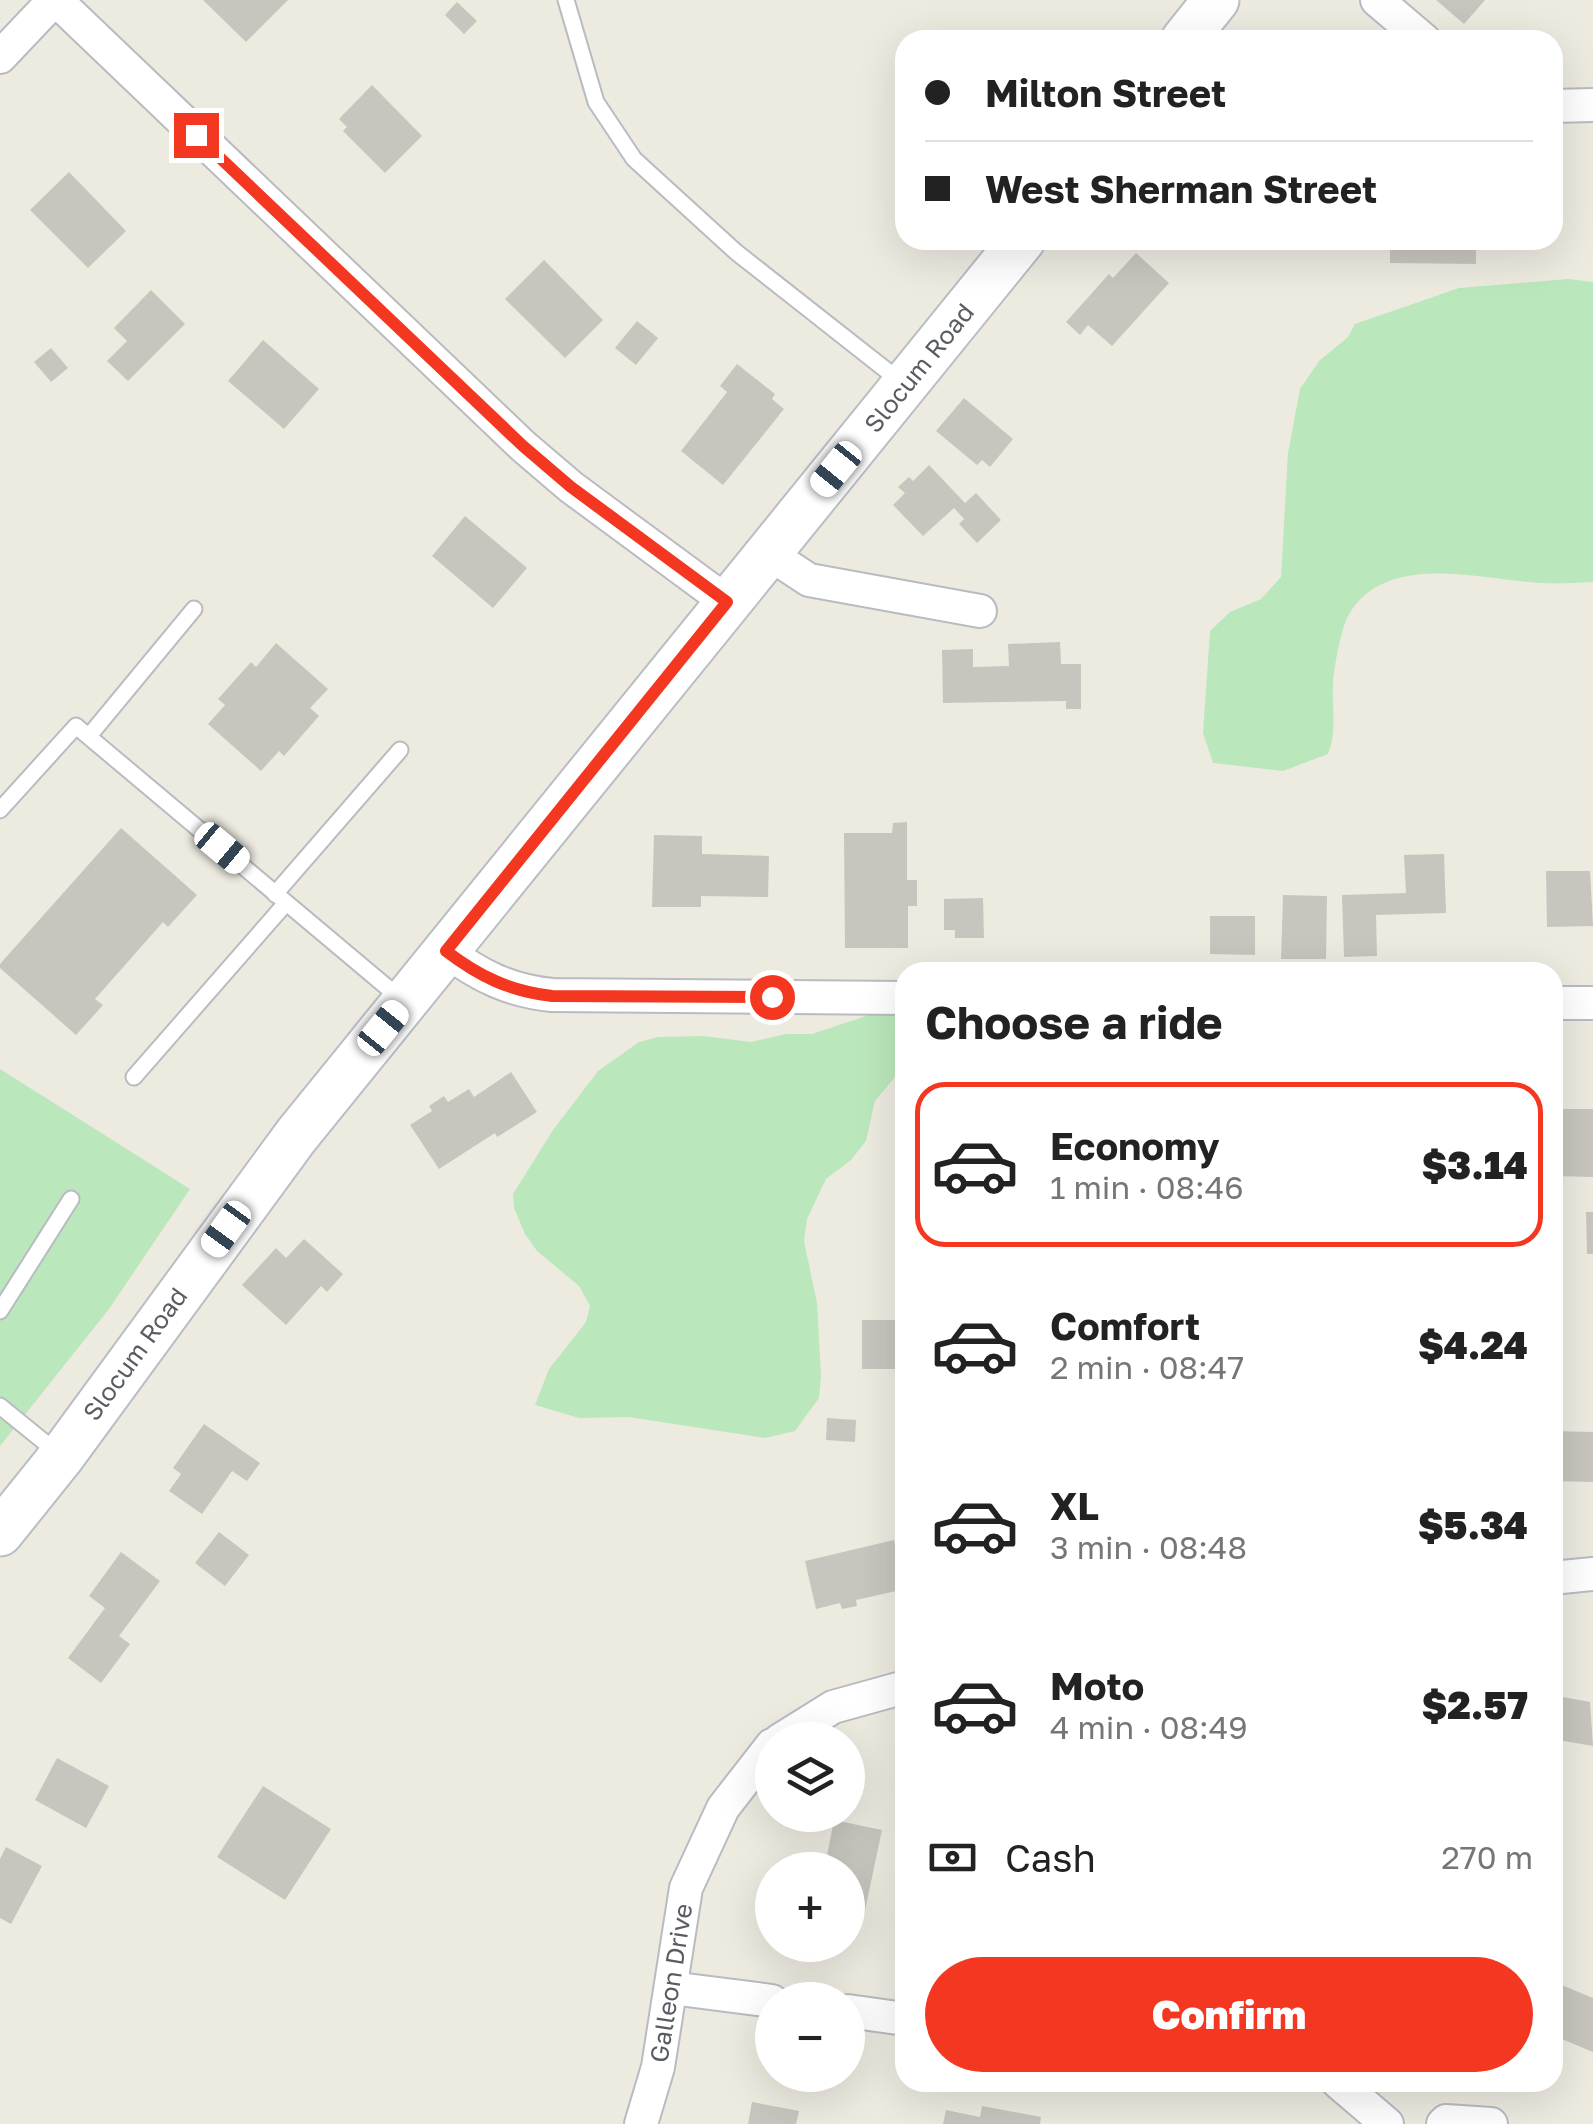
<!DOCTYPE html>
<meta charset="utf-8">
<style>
:root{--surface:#fff;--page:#f2f2f2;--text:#222;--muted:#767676;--line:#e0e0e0;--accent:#f43720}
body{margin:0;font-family:"Golos Text",sans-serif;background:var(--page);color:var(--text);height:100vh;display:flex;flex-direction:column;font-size:38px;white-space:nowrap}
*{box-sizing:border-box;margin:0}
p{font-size:32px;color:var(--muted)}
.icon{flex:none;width:55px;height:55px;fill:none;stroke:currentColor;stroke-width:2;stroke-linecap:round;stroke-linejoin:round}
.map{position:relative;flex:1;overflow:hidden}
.sheet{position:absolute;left:895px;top:962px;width:668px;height:1130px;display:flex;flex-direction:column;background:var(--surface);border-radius:30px;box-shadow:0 10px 40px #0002}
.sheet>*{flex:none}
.top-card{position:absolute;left:895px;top:30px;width:668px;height:220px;border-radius:30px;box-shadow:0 10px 40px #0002;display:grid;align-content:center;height:220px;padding:0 30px;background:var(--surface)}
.tools{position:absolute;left:755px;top:1722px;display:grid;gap:20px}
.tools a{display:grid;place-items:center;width:110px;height:110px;border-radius:50%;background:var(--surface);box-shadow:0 10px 40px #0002;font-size:50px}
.end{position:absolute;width:45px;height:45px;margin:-22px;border:12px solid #f43720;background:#fff;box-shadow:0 0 0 5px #fff}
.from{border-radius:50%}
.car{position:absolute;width:30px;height:60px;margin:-30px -15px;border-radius:12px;box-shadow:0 0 8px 2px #0007;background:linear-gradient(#fff 24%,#345 0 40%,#fff 0 76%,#345 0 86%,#fff 0)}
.top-card b{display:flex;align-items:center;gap:35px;height:95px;font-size:38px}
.top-card b+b{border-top:2px solid var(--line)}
.top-card i{width:25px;height:25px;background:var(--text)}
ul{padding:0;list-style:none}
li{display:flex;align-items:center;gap:30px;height:165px;margin:0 20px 15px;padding:0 10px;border:5px solid transparent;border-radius:30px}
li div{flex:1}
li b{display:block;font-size:38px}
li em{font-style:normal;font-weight:800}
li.selected{border-color:var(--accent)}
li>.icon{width:90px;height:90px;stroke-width:1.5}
h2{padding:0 30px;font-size:45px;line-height:120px}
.pay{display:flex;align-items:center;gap:25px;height:110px;padding:0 30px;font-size:38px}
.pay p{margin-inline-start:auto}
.cta{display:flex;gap:20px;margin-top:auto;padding:20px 30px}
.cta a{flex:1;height:115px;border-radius:60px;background:var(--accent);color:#fff;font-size:40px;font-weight:800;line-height:115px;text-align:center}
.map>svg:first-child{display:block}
.green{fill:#bbe7bc}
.building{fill:#c8c5be}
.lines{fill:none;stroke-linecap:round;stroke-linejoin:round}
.lane-casing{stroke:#b9bbc1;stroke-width:19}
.street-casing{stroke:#b9bbc1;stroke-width:36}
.secondary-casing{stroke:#b9bdc4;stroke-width:49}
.lane{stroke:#fff;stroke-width:15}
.street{stroke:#fff;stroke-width:32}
.secondary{stroke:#fff;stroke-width:45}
.route{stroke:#f43720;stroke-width:12}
.labels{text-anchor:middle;stroke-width:9;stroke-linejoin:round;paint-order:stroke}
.street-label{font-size:25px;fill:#595d63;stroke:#fff}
</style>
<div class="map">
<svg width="1593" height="2124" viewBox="0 0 1593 2124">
<rect width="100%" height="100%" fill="#edebe0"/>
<g class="green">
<path d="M 1568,279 L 1593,282 L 1593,582 C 1575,583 1557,584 1539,583 C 1480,579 1382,550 1347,618 C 1341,631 1333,671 1333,686 C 1332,710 1337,732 1328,754 L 1283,771 L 1213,763 L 1203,733 L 1210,631 L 1230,612 L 1261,599 L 1281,577 L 1288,453 L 1300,389 L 1319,361 L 1348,337 L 1355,324 L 1459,288 Z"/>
<path d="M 896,1006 L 905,1006 L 905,1065 L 875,1101 L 866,1141 L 851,1160 L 826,1179 L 807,1219 L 804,1241 L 817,1303 L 821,1376 L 819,1398 L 795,1431 L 765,1438 L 628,1417 L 579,1418 L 535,1405 L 549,1369 L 586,1322 L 590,1306 L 579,1286 L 537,1251 L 525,1234 L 514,1208 L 513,1194 L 553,1130 L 598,1071 L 639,1042 L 658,1037 L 704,1036 L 751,1042 L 786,1034 L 812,1034 Z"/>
<path d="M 0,1069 L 190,1189 L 109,1309 L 0,1446 Z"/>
</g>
<g class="building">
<path d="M 203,0 L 288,0 L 246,42 Z"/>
<path d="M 1436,0 L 1485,0 L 1464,24 Z"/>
<path d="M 457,2 L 477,21 L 464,34 L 445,15 Z"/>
<path d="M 372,85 L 422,136 L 385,173 L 343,131 L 347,127 L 339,119 Z"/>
<path d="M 69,172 L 126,231 L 88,268 L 30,210 Z"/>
<path d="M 1390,240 L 1476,240 L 1476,264 L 1390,263 Z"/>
<path d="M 1136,253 L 1169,283 L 1112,346 L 1088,325 L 1080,335 L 1066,322 L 1109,274 L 1113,278 Z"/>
<path d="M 544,260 L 603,320 L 565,358 L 505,299 Z"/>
<path d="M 151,290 L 185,324 L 128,381 L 107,361 L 127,341 L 114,328 Z"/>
<path d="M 637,321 L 658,338 L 636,365 L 615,348 Z"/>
<path d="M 263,340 L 319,389 L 284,429 L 228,381 Z"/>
<path d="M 51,348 L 68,368 L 51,382 L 34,362 Z"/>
<path d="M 737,364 L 775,394 L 772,399 L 784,409 L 723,485 L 681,451 L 727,392 L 720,386 Z"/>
<path d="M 964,398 L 1013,439 L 990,467 L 982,460 L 977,465 L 936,431 Z"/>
<path d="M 929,465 L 965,503 L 976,493 L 1001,520 L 977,543 L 959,524 L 964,519 L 954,508 L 923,536 L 893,505 L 905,493 L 898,487 L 909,477 L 913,481 Z"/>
<path d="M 465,516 L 527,568 L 493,608 L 432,556 Z"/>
<path d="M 1060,642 L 1061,664 L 1081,664 L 1081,709 L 1066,709 L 1066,701 L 943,703 L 942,650 L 973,649 L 973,667 L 1009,666 L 1008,644 Z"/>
<path d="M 276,643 L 328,689 L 310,708 L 319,716 L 284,756 L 279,751 L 261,771 L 208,724 L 225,705 L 218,699 L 251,662 L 256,667 Z"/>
<path d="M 907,822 L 907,880 L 917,880 L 917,906 L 908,906 L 908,948 L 845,948 L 844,833 L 892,833 L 893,823 Z"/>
<path d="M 121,828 L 197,895 L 168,927 L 163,922 L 95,999 L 103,1005 L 76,1035 L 0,968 L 0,964 Z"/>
<path d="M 654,835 L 702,836 L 702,854 L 769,856 L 768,897 L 701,896 L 701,907 L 652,907 Z"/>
<path d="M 1444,854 L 1446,913 L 1376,915 L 1377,956 L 1344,957 L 1342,895 L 1406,893 L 1404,855 Z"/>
<path d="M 1546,871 L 1590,871 L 1593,926 L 1547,927 Z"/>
<path d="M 1283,895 L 1327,896 L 1326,959 L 1281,959 Z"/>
<path d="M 983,898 L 984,938 L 955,938 L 955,930 L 944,930 L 944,899 Z"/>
<path d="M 1210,916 L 1255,916 L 1255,955 L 1210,954 Z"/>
<path d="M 511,1072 L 537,1112 L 497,1137 L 495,1133 L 439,1169 L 410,1125 L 432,1111 L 429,1106 L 444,1096 L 448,1102 L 469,1089 L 474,1097 Z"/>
<path d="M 1552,1109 L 1593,1109 L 1593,1177 L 1552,1176 Z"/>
<path d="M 1586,1212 L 1593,1212 L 1593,1254 L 1587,1254 Z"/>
<path d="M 304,1239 L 343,1274 L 327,1292 L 321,1286 L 286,1325 L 242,1285 L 276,1248 L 286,1258 Z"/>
<rect x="862" y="1320" width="43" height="49"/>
<path d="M 827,1418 L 856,1420 L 855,1442 L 826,1440 Z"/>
<path d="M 204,1424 L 260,1463 L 247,1481 L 232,1471 L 202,1514 L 169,1491 L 181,1474 L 173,1468 Z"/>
<path d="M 1552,1431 L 1593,1432 L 1593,1482 L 1552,1481 Z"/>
<path d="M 219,1532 L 249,1555 L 225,1586 L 195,1563 Z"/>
<path d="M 894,1540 L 905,1589 L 856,1600 L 857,1606 L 842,1609 L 840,1603 L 816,1609 L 805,1561 Z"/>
<path d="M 121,1552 L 160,1581 L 119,1636 L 130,1644 L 101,1683 L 68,1658 L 105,1608 L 89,1596 Z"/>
<path d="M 1552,1695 L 1590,1702 L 1593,1746 L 1558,1740 L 1552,1758 Z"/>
<path d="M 57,1758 L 109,1786 L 86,1828 L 35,1800 Z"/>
<path d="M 263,1786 L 331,1829 L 285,1900 L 217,1857 Z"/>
<path d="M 834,1820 L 882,1830 L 864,1915 L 848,1911 L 848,1870 L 824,1870 Z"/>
<path d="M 6,1847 L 42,1866 L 11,1924 L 0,1918 L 0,1859 Z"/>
<path d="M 1552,1981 L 1593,1998 L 1593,2052 L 1552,2035 Z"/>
<path d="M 752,2102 L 799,2111 L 796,2124 L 748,2124 Z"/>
<path d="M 982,2106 L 1041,2117 L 1040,2124 L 943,2124 L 946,2110 L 980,2117 Z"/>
</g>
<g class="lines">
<defs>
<g id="lane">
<path d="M 566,0 L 596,102 L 634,159 L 736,252 L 900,381"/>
<path d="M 89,736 L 194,609"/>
<path d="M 0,810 L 76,726 L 401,999"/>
<path d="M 275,894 L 400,750"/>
<path d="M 134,1077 L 286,903"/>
<path d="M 0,1311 L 71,1199"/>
<path d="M 0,1406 L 59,1454"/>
</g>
<g id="street">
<path d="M 56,0 L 523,446 L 571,487 L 727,602"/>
<path d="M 1377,0 L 1424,40"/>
<path d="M 0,57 L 54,0"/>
<path d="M 1552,106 L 1593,105"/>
<path d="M 768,553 L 809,580 L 980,611"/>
<path d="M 446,951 C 480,976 510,991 552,995 L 905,998"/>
<path d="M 1552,1003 L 1593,1003"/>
<path d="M 1552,1578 L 1593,1574"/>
<path d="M 780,1740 L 833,1707 L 905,1687"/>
<path d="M 671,1988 L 772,2001"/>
<path d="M 848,2011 L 905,2019"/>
<path d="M 1338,2082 L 1387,2124"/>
<path d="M 641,2124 L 658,2067 L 686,1888 L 723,1808 L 772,1745"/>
<path d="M 1443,2124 L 1446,2121 L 1491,2124"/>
</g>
<g id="secondary">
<path d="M 1184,40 L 1216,0"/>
<path d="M 0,1533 L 61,1457 L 296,1136 L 1022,240"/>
</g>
</defs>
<use href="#lane" class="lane-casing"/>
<use href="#street" class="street-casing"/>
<use href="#secondary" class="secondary-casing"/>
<use href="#lane" class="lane"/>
<use href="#street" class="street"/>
<use href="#secondary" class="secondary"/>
</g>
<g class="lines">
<path class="route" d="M 196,135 L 523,446 L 571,487 L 727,602 L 446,951 C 480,977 510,991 552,996 L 772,997"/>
</g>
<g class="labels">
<g class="street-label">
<text transform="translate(919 368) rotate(-51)" y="9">Slocum Road</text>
<text transform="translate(135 1354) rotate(-54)" y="9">Slocum Road</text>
<text transform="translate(671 1983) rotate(-81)" y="9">Galleon Drive</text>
</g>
</g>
</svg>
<div class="tools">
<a><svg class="icon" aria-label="layers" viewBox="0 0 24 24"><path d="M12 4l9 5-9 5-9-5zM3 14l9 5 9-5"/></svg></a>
<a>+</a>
<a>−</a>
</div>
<i class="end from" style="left:772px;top:997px"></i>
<i class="end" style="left:196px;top:135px"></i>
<i class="car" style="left:836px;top:469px;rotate:219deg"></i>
<i class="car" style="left:222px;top:848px;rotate:130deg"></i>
<i class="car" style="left:383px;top:1028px;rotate:39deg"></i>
<i class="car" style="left:226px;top:1229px;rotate:216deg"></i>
<div class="top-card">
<b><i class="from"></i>Milton Street</b>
<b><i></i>West Sherman Street</b>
</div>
<section class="sheet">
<h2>Choose a ride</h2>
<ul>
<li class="selected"><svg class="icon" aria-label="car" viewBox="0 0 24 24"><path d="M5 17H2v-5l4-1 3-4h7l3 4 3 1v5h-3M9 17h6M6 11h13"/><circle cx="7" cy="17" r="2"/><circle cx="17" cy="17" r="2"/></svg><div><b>Economy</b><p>1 min · 08:46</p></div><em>$3.14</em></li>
<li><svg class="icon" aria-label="car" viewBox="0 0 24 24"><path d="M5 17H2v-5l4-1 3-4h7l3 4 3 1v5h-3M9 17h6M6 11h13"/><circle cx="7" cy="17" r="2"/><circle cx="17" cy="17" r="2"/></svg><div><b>Comfort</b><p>2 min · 08:47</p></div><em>$4.24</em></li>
<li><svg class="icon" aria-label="car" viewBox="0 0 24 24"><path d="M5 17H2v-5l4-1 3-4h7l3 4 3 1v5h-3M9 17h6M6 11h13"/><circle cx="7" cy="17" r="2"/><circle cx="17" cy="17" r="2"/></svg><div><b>XL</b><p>3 min · 08:48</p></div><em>$5.34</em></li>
<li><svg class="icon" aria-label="car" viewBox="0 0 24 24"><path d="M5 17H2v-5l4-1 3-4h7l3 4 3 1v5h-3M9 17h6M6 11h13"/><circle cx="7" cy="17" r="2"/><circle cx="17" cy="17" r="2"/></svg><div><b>Moto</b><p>4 min · 08:49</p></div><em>$2.57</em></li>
</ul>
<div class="pay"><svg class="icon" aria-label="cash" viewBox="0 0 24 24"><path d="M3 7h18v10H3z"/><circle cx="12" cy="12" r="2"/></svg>Cash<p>270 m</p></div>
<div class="cta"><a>Confirm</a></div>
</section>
</div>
